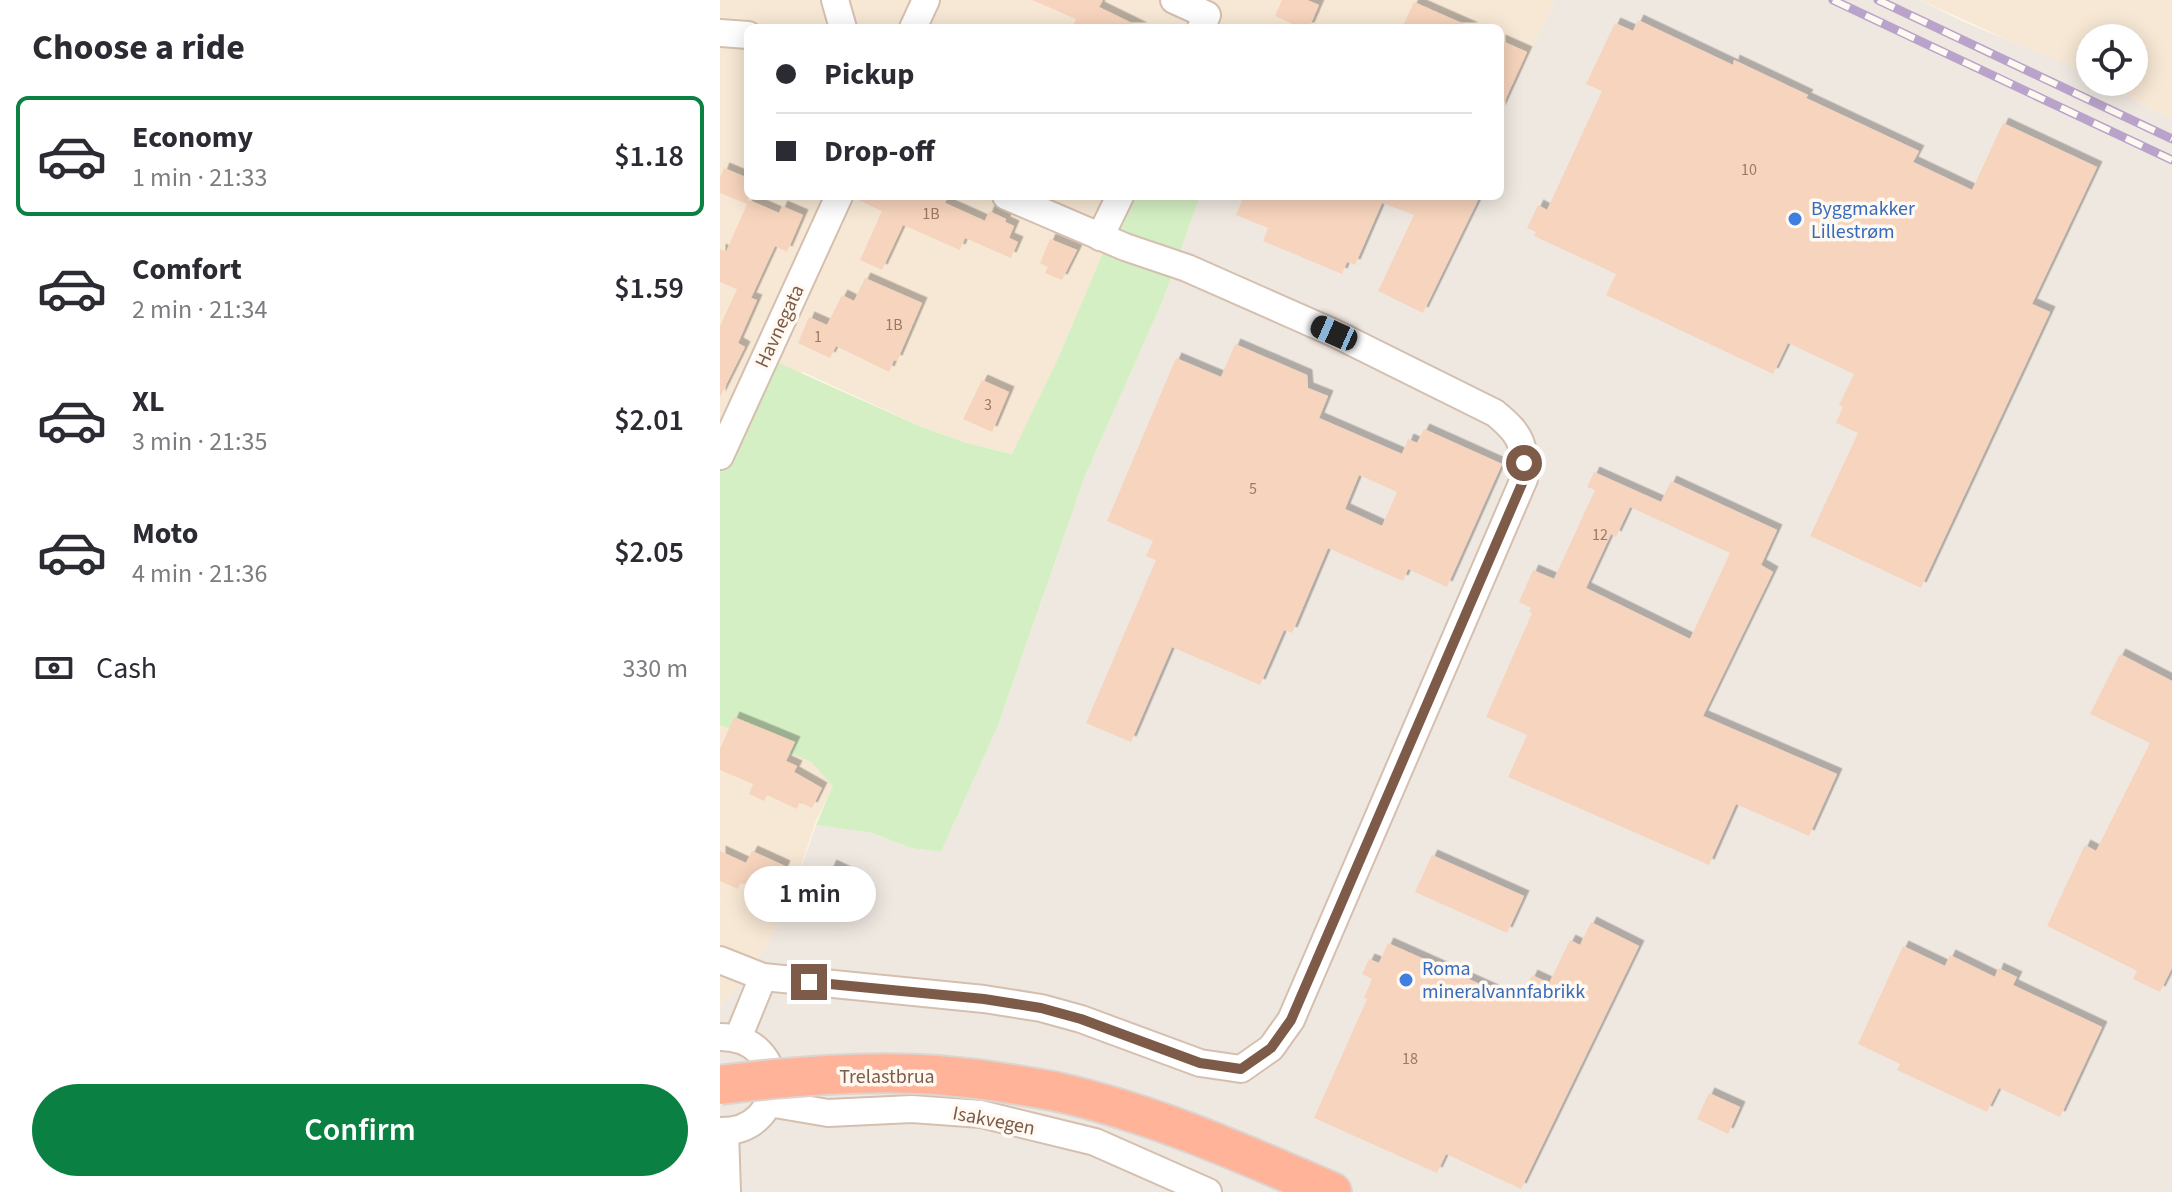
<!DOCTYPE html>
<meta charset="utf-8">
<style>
:root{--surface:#fff;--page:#f2f2f3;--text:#2b2b33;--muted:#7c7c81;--line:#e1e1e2;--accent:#0b8043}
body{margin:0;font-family:"Source Sans 3",sans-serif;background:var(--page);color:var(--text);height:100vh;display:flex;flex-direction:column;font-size:30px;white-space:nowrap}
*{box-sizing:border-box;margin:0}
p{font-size:26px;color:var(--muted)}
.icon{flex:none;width:44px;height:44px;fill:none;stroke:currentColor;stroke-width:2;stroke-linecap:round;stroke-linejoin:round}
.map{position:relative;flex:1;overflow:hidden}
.sheet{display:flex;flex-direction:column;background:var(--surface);width:720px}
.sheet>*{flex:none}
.hud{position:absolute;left:24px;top:24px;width:760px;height:176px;border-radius:12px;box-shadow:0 4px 20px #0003;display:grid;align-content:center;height:176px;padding:0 32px;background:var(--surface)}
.controls{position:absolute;left:1356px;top:24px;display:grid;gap:16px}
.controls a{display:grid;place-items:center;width:72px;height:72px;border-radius:50%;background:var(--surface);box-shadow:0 4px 20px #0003;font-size:40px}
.end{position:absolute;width:36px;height:36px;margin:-18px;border:10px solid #7d5b48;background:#fff;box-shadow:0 0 0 4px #fff}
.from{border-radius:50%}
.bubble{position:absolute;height:56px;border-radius:28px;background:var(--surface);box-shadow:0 4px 20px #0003;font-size:26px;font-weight:600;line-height:56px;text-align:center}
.car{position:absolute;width:24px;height:48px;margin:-24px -12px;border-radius:10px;box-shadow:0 0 6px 2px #0007;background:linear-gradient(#222 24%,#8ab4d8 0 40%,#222 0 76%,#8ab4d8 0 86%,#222 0)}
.hud b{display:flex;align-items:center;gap:28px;height:76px;font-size:30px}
.hud b+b{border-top:2px solid var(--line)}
.hud i{width:20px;height:20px;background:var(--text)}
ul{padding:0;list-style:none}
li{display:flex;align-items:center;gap:24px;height:120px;margin:0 16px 12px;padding:0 16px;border:4px solid transparent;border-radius:12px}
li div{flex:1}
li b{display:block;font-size:30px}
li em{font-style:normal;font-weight:600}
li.active{border-color:var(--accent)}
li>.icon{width:72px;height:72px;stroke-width:1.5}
h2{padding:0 32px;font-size:36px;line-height:96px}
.pay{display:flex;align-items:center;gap:20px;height:88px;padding:0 32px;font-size:30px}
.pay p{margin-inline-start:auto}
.cta{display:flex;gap:16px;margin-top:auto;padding:16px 32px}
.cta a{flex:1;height:92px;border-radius:48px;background:var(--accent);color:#fff;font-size:32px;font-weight:600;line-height:92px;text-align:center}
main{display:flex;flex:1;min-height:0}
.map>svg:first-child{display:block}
.residential{fill:#f7e8d5}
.industrial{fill:#efe8e1}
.green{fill:#d5efc4}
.building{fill:#f7d4bd;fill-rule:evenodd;filter:url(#shadow)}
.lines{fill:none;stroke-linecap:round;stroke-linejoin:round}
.minor-casing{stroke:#d5bfaf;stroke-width:30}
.highway-casing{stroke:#ddd4cf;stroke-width:42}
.minor{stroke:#fff;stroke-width:26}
.highway{stroke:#ffb399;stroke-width:38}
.rail-casing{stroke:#b9a3cb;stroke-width:9}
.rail{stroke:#fff9f1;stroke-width:6;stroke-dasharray:18;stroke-linecap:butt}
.highway-bridge-casing{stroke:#ddd4cf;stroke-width:42;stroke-linecap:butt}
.highway-bridge{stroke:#ffb399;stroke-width:38}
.route{stroke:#7d5b48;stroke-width:10}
.shop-dot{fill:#3f7fe0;stroke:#fff9f1;stroke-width:3}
.labels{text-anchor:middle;stroke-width:7;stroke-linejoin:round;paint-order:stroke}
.number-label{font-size:16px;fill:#9c7965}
.shop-label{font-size:20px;fill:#366cbe;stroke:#fff9f1;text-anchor:start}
.street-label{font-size:20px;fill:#7d5b48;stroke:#fff9f1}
</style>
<main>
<section class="sheet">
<h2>Choose a ride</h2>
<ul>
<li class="active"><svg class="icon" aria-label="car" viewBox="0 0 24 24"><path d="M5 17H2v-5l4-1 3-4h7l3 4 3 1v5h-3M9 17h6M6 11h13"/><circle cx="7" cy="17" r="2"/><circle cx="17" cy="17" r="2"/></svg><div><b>Economy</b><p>1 min · 21:33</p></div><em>$1.18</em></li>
<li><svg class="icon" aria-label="car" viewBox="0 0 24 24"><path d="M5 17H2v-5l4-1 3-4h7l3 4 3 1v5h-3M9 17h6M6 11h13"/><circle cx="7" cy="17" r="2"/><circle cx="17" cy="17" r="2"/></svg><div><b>Comfort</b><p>2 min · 21:34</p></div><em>$1.59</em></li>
<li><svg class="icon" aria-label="car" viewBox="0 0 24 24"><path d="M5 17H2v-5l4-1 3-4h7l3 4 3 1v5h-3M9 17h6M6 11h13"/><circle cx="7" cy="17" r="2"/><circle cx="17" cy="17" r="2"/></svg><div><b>XL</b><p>3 min · 21:35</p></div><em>$2.01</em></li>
<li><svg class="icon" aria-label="car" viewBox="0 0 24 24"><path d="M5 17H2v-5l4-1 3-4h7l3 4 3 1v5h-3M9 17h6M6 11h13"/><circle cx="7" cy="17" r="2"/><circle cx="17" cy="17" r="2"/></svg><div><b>Moto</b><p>4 min · 21:36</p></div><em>$2.05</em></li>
</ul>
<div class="pay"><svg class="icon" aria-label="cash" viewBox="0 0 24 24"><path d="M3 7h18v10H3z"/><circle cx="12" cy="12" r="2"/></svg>Cash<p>330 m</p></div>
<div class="cta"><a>Confirm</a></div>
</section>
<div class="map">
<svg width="1452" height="1192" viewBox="0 0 1452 1192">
<defs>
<filter id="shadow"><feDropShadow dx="5.5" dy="-5.5" stdDeviation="0" flood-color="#0004"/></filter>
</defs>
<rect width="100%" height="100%" fill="#fef6e8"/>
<g class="residential">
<path d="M 0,0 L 835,0 L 783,109 L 780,110 L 780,28 L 28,28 L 28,196 L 407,196 L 339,356 L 293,454 L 247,443 L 204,428 L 83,372 L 0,457 Z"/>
<path d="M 1200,0 L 1452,0 L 1452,120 L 1379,82 L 1414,82 L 1414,38 L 1370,38 L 1370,77 Z"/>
<path d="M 0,725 L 91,762 L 114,786 L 96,821 L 70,900 L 53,936 L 25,978 L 0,1007 Z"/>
</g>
<path class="industrial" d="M 835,0 L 1200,0 L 1242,21 L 1353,67 L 1370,77 L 1370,82 L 1379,82 L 1452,120 L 1452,1192 L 0,1192 L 0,1007 L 25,978 L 53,936 L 70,900 L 96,825 L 152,833 L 191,848 L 221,852 L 277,728 L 365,476 L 443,300 L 480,196 L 780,196 L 780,110 L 783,108 Z"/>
<path class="green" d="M 407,196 L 480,196 L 443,300 L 365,476 L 277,728 L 221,852 L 191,848 L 152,833 L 96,825 L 113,786 L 91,762 L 0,725 L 0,457 L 54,361 L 204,428 L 247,443 L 292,454 L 339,356 Z"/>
<g class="building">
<path d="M 312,0 L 383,0 L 379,7 L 422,28 L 352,28 L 356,19 Z"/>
<path d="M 562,0 L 587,0 L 599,5 L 589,28 L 581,28 L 555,16 Z"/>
<path d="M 694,2 L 753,28 L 682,28 Z"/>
<path d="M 918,20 L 1013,65 L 1014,60 L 1088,95 L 1086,98 L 1199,151 L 1193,162 L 1252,190 L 1283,123 L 1377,167 L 1312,304 L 1330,312 L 1201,588 L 1090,536 L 1138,433 L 1116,423 L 1123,407 L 1119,405 L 1134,374 L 1068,343 L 1053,374 L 886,295 L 896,274 L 814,236 L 816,232 L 807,228 L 818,205 L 827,210 L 882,91 L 866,84 L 895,23 L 913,31 Z"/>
<path d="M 780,40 L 807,52 L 780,111 Z"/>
<path d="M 4,168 L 28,178 L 28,202 L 29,200 L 59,213 L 62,206 L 83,215 L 67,252 L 55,246 L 31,298 L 37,300 L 18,343 L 25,347 L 0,397 L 0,326 L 17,289 L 0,282 L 0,249 L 6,252 L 27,204 L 0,193 L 0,178 Z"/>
<path d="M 135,196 L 228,196 L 225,203 L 265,221 L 269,211 L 286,219 L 285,222 L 294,226 L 289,238 L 298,242 L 291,258 L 245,238 L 240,250 L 183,225 L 162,270 L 140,260 L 162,211 L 134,198 Z"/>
<path d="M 524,196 L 760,196 L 703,313 L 658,291 L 694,215 L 662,203 L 635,265 L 627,262 L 622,274 L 543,241 L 548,228 L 516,215 Z"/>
<path d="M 330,239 L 357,250 L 342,280 L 325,273 L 328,267 L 320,263 Z"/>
<path d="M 145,278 L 202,303 L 177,361 L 174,360 L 169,372 L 116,346 L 110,358 L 78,343 L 89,317 L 107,325 L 122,295 L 134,301 Z"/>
<path d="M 515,344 L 587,375 L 588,388 L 608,396 L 599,418 L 682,454 L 688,439 L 697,443 L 704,429 L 782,464 L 727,587 L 688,569 L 683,581 L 608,548 L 572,633 L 564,630 L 540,685 L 452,647 L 411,742 L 366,723 L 436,560 L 426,556 L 433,541 L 387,521 L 456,358 L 501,377 ZM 639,475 L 677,492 L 662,526 L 625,509 Z"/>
<path d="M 262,380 L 289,392 L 272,432 L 243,419 Z"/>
<path d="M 874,472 L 941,502 L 951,481 L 1057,530 L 1041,565 L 1053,572 L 983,716 L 1117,774 L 1089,836 L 1016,804 L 989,865 L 788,777 L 807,735 L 766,717 L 812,613 L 809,612 L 811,608 L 799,602 L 813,570 L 834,579 L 875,490 L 867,487 ZM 910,507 L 1010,553 L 970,639 L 866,588 L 891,534 L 896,537 Z"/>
<path d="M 1400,654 L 1452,681 L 1452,968 L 1440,992 L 1413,979 L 1417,971 L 1327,926 L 1365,845 L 1376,851 L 1430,743 L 1370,714 Z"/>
<path d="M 14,717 L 75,742 L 66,761 L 77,766 L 74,772 L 102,788 L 92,808 L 80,802 L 77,809 L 47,795 L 44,801 L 29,794 L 33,784 L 0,770 L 0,749 Z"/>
<path d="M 0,851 L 26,863 L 32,851 L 65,866 L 51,896 L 21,882 L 18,889 L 0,881 Z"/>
<path d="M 712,855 L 804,896 L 787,933 L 695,892 Z"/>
<path d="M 111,865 L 128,873 L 118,894 L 101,887 Z"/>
<path d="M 871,922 L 919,946 L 801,1189 L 726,1154 L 717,1173 L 594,1118 L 647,999 L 644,998 L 652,979 L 642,974 L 649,959 L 659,963 L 668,943 L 800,1002 L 812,975 L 829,983 L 850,940 L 860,945 Z"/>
<path d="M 1183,946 L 1225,966 L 1230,955 L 1275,977 L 1278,968 L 1297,977 L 1293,985 L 1382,1027 L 1340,1117 L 1279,1088 L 1267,1112 L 1177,1070 L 1180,1064 L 1138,1044 Z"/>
<path d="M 989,1093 L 1020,1107 L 1008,1134 L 977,1119 Z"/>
</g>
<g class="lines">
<defs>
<g id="minor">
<path d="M 115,0 L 123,28"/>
<path d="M 454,0 L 487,15 L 481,28"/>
<path d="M 193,28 L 206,0"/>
<path d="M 0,33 L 28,35"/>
<path d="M 380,237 L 400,196"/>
<path d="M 0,456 L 119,196"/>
<path d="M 0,960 L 43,977 L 264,999 L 321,1008 L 361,1019 L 480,1063 L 521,1069 L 551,1048 L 571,1020 L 804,479 C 804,444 803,436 775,413 L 614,333 L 467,268 L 405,247 L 286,196"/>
<path d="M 0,1037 C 71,1037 68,1133 0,1131"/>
<path d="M 18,1038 L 43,977"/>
<path d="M 49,1103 L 108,1113 L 192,1109 L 261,1114 L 375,1142 L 488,1192"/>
<path d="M 5,1131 L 7,1192"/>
</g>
<path id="highway" d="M 333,1091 C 430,1112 522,1153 612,1192"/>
</defs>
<use href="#minor" class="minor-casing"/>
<use href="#highway" class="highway-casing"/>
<use href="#minor" class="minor"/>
<use href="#highway" class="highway"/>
<defs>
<g id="rail">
<path d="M 1113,0 L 1452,160"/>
<path d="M 1158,0 L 1452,139"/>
</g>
</defs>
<use href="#rail" class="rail-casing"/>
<use href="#rail" class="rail"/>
<defs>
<path id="highway-bridge" d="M 0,1085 C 71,1076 145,1070 217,1075 C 256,1078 295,1084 333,1091"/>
</defs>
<use href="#highway-bridge" class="highway-bridge-casing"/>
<use href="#highway-bridge" class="highway-bridge"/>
</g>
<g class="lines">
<path class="route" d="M 89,982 L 264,999 L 321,1008 L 361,1019 L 480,1063 L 521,1069 L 551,1048 L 571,1020 L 804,479 L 804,463"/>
</g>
<g class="shop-dot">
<circle cx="1075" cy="219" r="8"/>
<circle cx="686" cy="980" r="8"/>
</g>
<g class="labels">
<g class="number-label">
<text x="1029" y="175">10</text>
<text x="211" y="219">1B</text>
<text x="174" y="330">1B</text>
<text x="98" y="342">1</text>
<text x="268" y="410">3</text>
<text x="533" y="494">5</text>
<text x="880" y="540">12</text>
<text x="690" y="1064">18</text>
</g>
<g class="shop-label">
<text x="1091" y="215">Byggmakker<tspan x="1091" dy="23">Lillestrøm</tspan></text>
<text x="702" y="975">Roma<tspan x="702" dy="23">mineralvannfabrikk</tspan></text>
</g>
<g class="street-label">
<text transform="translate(59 326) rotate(-65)" y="7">Havnegata</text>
<text x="167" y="1083">Trelastbrua</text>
<text transform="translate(274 1120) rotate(11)" y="7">Isakvegen</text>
</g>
</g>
</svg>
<div class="controls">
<a><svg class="icon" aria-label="locate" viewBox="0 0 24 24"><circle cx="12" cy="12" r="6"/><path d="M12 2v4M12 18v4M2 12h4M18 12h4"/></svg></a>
</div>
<i class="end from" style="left:804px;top:463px"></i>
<i class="end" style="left:89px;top:982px"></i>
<div class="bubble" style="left:24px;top:866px;width:132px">1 min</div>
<i class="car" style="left:614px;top:333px;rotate:294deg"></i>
<div class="hud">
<b><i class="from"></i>Pickup</b>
<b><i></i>Drop-off</b>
</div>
</div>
</main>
